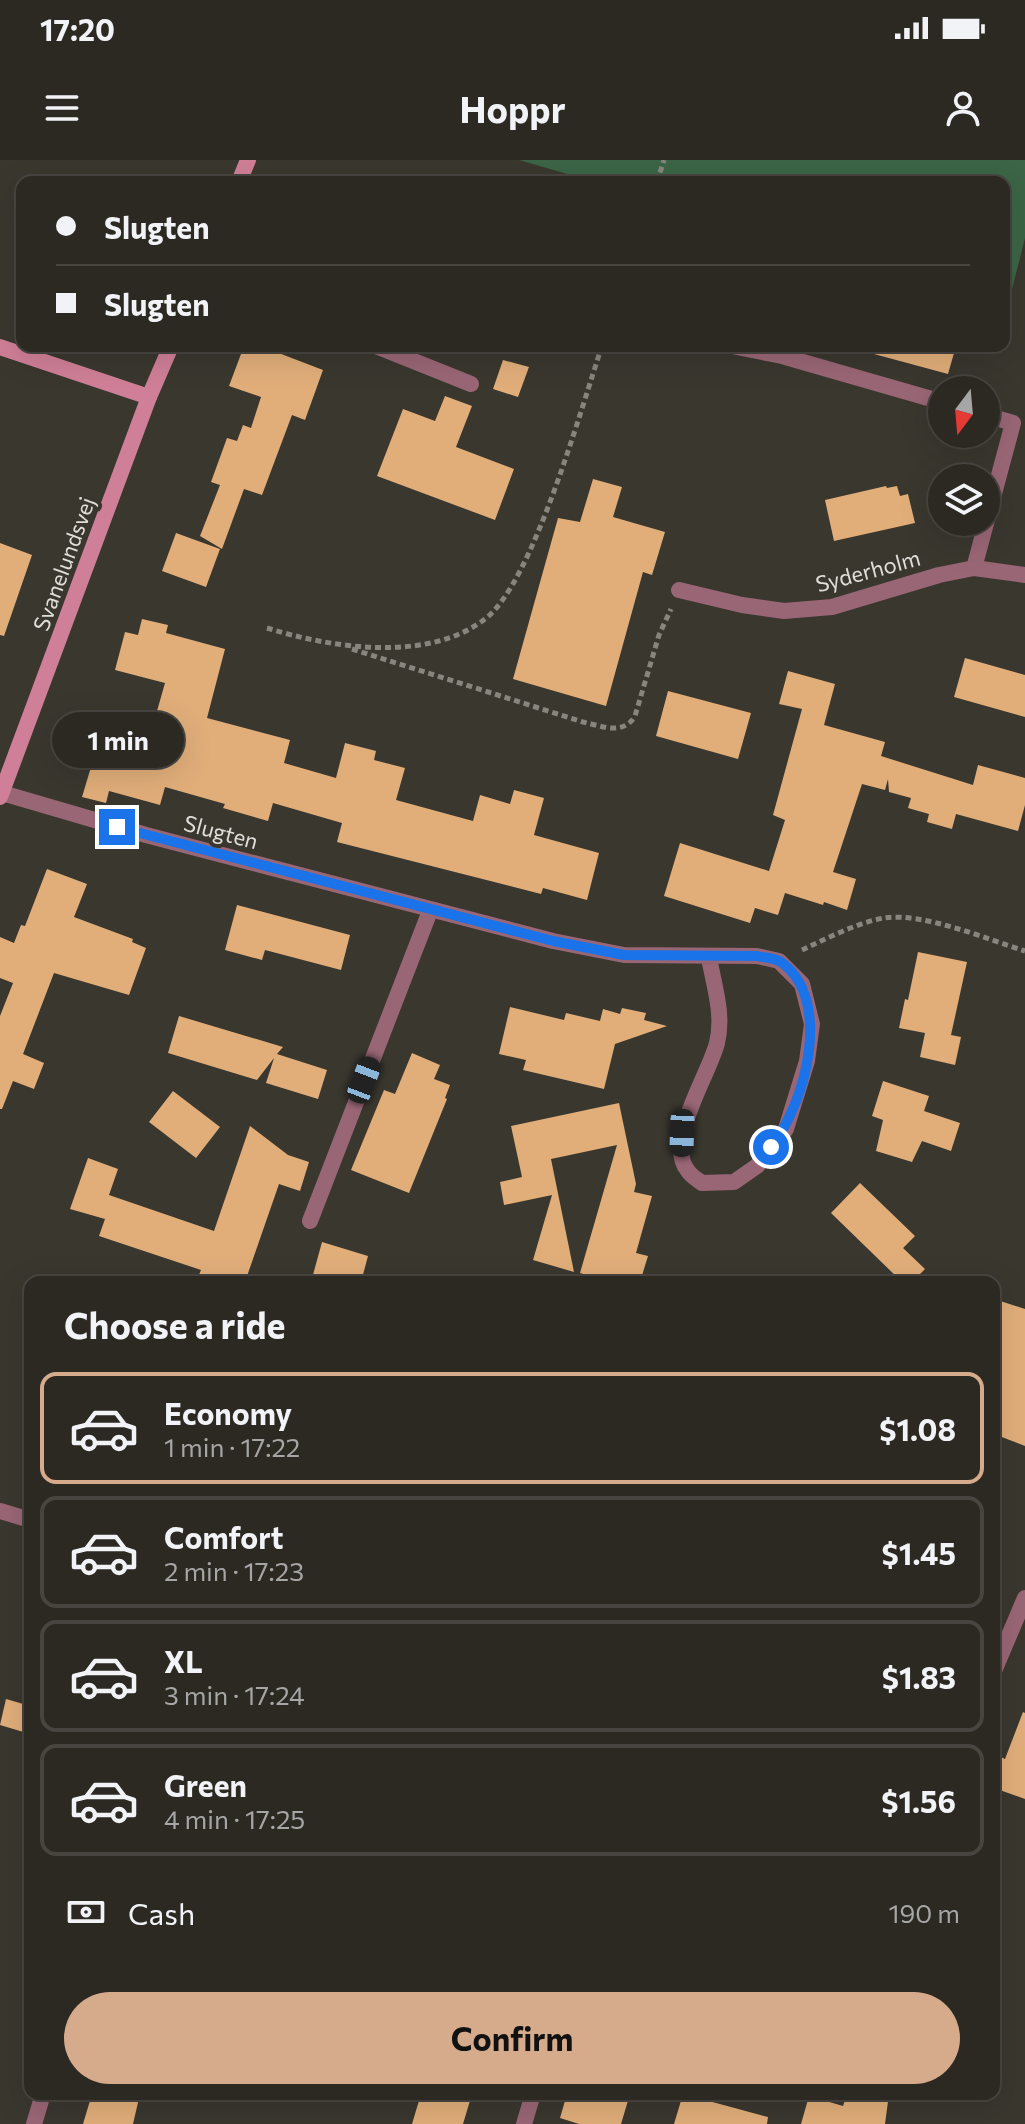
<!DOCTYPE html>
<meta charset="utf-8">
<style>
:root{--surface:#2c2923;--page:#383530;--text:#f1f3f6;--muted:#a6a6a6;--line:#484541;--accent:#d6ab8b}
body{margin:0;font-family:Commissioner,sans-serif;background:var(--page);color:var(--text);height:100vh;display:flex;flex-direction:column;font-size:30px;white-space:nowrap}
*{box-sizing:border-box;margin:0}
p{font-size:26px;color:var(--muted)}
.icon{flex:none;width:44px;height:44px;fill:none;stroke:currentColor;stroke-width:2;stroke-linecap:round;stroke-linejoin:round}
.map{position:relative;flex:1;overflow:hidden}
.panel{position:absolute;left:24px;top:1116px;width:976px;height:824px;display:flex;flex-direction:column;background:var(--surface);border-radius:16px;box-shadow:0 8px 32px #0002,0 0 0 2px var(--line)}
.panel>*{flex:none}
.banner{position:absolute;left:16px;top:16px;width:994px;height:176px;border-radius:16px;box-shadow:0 8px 32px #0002,0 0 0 2px var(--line);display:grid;align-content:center;height:176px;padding:0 40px;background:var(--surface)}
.needle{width:52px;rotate:196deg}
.buttons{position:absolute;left:928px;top:216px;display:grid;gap:16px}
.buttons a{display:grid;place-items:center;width:72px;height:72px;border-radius:50%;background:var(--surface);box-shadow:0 8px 32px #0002,0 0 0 2px var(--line);font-size:40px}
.end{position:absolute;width:36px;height:36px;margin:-18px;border:10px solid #1a73e8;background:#fff;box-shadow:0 0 0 4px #fff}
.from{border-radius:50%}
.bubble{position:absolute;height:56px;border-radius:28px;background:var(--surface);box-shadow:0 8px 32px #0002,0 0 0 2px var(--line);font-size:26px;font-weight:700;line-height:56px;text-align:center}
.car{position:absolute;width:24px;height:48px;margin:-24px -12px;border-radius:10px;box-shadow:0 0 6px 2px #0007;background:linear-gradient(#222 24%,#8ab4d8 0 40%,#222 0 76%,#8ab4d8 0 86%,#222 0)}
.banner b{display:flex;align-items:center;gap:28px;height:76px;font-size:30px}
.banner b+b{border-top:2px solid var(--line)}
.banner i{width:20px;height:20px;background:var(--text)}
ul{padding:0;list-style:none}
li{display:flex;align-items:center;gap:24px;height:112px;margin:0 16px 12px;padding:0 24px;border:4px solid var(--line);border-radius:16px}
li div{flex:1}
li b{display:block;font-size:30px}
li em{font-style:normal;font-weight:700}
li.selected{border-color:var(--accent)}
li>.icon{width:72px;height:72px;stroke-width:1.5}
h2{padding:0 40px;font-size:36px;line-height:96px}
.pay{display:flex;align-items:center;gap:20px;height:88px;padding:0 40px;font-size:30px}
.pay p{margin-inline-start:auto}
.cta{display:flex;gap:16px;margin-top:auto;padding:16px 40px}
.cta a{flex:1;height:92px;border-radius:48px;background:var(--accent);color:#111;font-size:32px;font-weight:700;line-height:92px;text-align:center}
.status{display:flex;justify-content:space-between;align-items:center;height:56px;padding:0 40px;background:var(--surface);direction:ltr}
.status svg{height:22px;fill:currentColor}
header{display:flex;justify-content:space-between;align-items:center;height:104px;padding:0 40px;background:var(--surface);font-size:36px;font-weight:700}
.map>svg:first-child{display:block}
.green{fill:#3b6546}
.building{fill:#e1ae7a}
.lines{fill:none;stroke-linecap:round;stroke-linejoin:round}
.path{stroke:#87857e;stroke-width:5;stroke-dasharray:6 4;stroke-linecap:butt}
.street{stroke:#996675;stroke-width:16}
.secondary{stroke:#cf7f97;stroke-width:16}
.route{stroke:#1a73e8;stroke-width:10}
.labels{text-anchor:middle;stroke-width:8;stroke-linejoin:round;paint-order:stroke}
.street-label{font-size:22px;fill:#e0ded9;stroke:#3a372f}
</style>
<div class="status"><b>17:20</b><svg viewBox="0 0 49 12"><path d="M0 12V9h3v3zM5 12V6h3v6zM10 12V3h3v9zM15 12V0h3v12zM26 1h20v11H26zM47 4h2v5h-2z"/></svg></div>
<header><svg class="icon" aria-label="menu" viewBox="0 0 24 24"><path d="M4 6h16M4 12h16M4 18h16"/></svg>Hoppr<svg class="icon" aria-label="person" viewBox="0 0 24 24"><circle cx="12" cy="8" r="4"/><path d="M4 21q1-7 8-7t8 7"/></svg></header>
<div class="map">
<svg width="1025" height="1964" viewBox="0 0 1025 1964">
<rect width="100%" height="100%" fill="#3a372f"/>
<path class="green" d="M 519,0 L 1025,0 L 1025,78 L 1009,141 L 1004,139 L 1004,22 L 595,22 Z"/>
<g class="building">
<path d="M 244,186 L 278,186 L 276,192 L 323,210 L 305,260 L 292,255 L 262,335 L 244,329 L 222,389 L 200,376 L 220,325 L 211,322 L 227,278 L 237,281 L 243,265 L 251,268 L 261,237 L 229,226 Z"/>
<path d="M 875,186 L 956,186 L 948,214 L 874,194 Z"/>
<path d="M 503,200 L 529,207 L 518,237 L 493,229 Z"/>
<path d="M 445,236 L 472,246 L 456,287 L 514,309 L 495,360 L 377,316 L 403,249 L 435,261 Z"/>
<path d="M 593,319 L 622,327 L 613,357 L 665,372 L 652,415 L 643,412 L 606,546 L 513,519 L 558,358 L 580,362 Z"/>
<path d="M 886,326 L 887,328 L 897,326 L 900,336 L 908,334 L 915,363 L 834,381 L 825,340 Z"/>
<path d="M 176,373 L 220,389 L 206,427 L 162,411 Z"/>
<path d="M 0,383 L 32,395 L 4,476 L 0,475 Z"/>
<path d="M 142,459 L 168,465 L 166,473 L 225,489 L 207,558 L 290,580 L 284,603 L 336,618 L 345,583 L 376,591 L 374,600 L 405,608 L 396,640 L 473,661 L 480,635 L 510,644 L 514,630 L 544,638 L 534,675 L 599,693 L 587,740 L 543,728 L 541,734 L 337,682 L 342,663 L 273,643 L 268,661 L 223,648 L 225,644 L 165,627 L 160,645 L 109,631 L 106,643 L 82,637 L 103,567 L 149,579 L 165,523 L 115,510 L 125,472 L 138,475 Z"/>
<path d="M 965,498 L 1025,515 L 1025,557 L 954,537 Z"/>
<path d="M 788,511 L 835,524 L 824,565 L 885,582 L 881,596 L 973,625 L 978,605 L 1025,618 L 1025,645 L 1018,671 L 956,654 L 952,669 L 927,662 L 929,654 L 908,648 L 911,638 L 889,632 L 888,619 L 885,630 L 862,624 L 833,712 L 856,719 L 847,750 L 824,742 L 823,745 L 785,733 L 778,755 L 755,748 L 750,763 L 664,736 L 680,683 L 769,711 L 785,660 L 773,655 L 802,549 L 779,544 Z"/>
<path d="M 668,531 L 751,553 L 738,599 L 656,576 Z"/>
<path d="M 47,709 L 87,724 L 74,757 L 133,779 L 132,782 L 146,788 L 129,835 L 54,813 L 23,894 L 44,903 L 34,929 L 13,921 L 2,949 L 0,949 L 0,856 L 13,823 L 0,818 L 0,777 L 14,783 L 21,765 L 25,766 Z"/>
<path d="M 237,745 L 350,775 L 341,810 L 265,790 L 262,800 L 225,790 Z"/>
<path d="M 918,792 L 967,802 L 951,875 L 961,877 L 955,905 L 920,897 L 925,873 L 899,868 L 905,839 L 908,840 Z"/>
<path d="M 510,847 L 564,860 L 566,853 L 600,861 L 603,849 L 620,854 L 622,848 L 646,853 L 644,860 L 667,866 L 615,884 L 604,929 L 523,910 L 526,900 L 499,894 Z"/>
<path d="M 179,856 L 283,887 L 277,894 L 327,910 L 318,939 L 266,923 L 274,898 L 257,920 L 168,893 Z"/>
<path d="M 412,893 L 440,905 L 434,919 L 450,925 L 445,938 L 447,939 L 409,1033 L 351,1010 L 384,930 L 395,934 Z"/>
<path d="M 883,921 L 929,936 L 924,951 L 960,963 L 951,991 L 922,981 L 912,1002 L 876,991 L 883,960 L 872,956 Z"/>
<path d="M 173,931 L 220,967 L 196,998 L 149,962 Z"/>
<path d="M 619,943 L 636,1024 L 634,1032 L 652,1036 L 636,1093 L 648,1096 L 640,1122 L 611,1122 L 580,1113 L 617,985 L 551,999 L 574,1112 L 533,1100 L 552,1035 L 504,1045 L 500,1022 L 522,1017 L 511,966 Z"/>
<path d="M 250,966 L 288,995 L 309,1002 L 300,1031 L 279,1024 L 245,1122 L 196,1122 L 201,1110 L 99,1076 L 105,1059 L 70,1049 L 88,998 L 118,1009 L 109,1035 L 214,1071 Z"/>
<path d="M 860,1023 L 915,1076 L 903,1088 L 925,1109 L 912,1122 L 902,1122 L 831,1053 Z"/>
<path d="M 322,1082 L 368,1096 L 361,1122 L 311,1122 Z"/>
<path d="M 994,1139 L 1025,1149 L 1025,1286 L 994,1274 Z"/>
<path d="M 6,1539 L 30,1546 L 30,1574 L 0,1565 Z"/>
<path d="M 1023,1552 L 1025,1553 L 1025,1639 L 994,1628 L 994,1594 L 1005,1599 Z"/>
<path d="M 92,1934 L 140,1934 L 133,1964 L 83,1964 Z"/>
<path d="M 421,1934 L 472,1934 L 463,1964 L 412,1964 Z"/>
<path d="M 567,1934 L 630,1934 L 621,1964 L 579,1964 L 560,1958 Z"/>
<path d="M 683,1934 L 768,1957 L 767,1964 L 674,1964 Z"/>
<path d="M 847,1934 L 889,1934 L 885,1964 L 801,1964 L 809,1936 L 843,1946 Z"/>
</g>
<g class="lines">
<g class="path">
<path d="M 657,22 L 664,0"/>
<path d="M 267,468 C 331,488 428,503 485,459 C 533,423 581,248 602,186"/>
<path d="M 352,489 L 583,562 C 602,566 623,576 635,556 L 659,475 L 671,449"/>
<path d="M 802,790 C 828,778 856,763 884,758 C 922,752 987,779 1025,791"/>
</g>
<g class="street">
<path d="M 376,186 L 471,224"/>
<path d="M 732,186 L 782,196 L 942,242"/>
<path d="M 974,408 L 1013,263 L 986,255"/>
<path d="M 679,430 L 742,445 L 784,451 L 832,447 L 939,415 L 974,408 L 1025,415"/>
<path d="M 2,633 L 146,675 L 553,781 L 624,795 L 757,796 L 779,801 L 802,824 L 812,864 L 807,901 L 786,969 L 757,1006 L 734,1022 L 702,1023 C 698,1020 691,1016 688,1011 C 664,982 709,915 717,883 C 724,855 714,825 709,798"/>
<path d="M 310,1061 L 430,751"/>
<path d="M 0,1351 L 30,1360"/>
<path d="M 994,1511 L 1025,1438"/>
<path d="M 34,1964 L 43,1934"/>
<path d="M 524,1964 L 533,1934"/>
</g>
<g class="secondary">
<path d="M 239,22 L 248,0"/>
<path d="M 0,187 L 149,237"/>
<path d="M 0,637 L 149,237 L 171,186"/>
</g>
</g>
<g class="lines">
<path class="route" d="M 117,667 L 553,781 L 624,795 L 757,796 C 765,798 775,798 781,802 C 834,840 805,945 771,987"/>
</g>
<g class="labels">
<g class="street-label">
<text transform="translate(64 404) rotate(-70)" y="8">Svanelundsvej</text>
<text transform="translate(868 411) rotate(-15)" y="8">Syderholm</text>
<text transform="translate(221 672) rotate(15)" y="8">Slugten</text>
</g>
</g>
</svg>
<div class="buttons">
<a><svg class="needle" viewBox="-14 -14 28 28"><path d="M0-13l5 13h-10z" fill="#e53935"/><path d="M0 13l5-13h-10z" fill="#a6a6a6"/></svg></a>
<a><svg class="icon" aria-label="layers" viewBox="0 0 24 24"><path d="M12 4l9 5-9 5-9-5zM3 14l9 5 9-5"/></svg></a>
</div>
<i class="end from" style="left:771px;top:987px"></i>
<i class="end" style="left:117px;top:667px"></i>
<div class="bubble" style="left:52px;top:552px;width:132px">1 min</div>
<i class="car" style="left:364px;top:920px;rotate:21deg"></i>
<i class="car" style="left:682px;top:973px;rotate:182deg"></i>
<div class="banner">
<b><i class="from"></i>Slugten</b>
<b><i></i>Slugten</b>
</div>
<section class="panel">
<h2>Choose a ride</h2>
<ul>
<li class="selected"><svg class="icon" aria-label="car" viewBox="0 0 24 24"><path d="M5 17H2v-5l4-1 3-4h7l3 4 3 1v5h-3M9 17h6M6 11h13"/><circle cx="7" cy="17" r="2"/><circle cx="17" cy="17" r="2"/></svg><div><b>Economy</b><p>1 min · 17:22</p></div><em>$1.08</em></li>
<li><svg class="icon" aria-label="car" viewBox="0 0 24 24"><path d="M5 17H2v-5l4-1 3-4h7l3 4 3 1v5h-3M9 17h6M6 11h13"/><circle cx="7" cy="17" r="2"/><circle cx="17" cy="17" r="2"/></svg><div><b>Comfort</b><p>2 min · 17:23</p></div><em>$1.45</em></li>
<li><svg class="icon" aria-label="car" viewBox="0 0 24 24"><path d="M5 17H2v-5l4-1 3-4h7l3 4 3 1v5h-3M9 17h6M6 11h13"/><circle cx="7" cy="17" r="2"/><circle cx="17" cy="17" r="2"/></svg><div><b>XL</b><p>3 min · 17:24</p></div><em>$1.83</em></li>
<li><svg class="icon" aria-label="car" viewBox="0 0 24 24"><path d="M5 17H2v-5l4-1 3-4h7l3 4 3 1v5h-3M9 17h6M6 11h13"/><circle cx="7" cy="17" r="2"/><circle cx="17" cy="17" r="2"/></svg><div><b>Green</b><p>4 min · 17:25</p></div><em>$1.56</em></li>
</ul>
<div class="pay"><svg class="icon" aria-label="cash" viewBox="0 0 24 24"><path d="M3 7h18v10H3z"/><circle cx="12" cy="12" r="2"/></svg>Cash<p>190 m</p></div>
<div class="cta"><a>Confirm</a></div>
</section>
</div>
